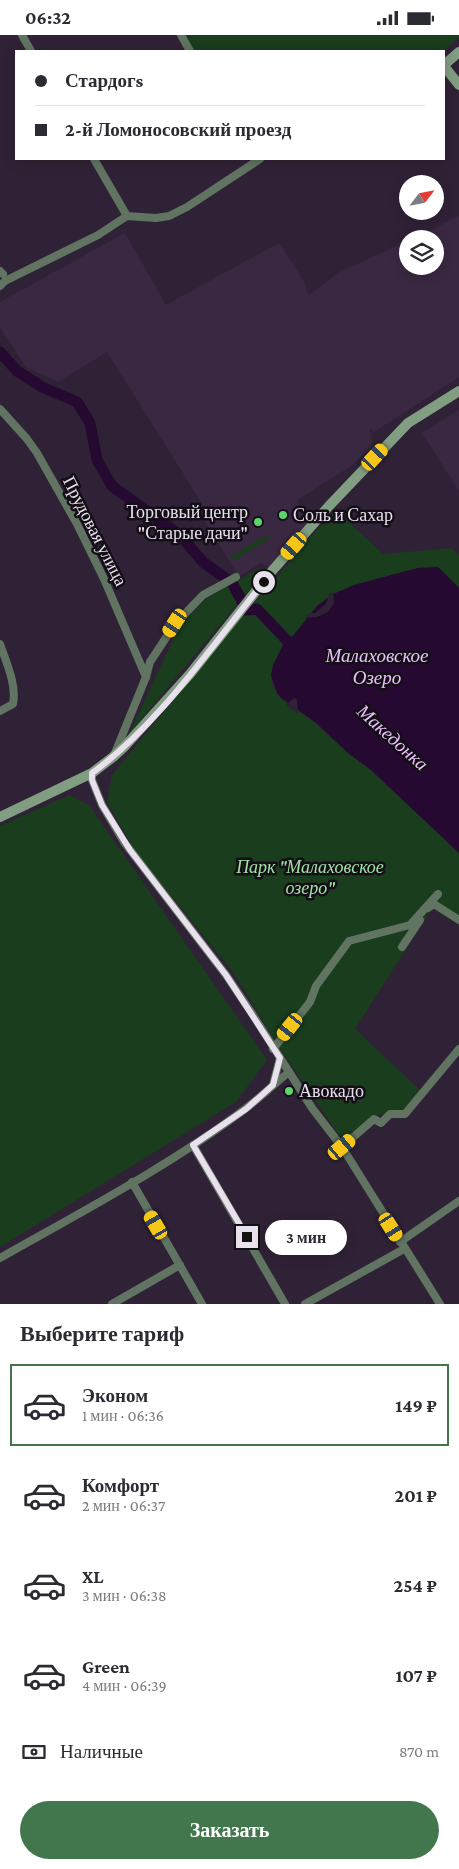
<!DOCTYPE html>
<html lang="ru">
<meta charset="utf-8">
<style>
:root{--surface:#fff;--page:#f2f2f3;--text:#2b2b33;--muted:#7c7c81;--line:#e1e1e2;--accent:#42774d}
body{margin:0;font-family:"Crimson Pro",serif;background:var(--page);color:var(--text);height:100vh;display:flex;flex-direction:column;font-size:19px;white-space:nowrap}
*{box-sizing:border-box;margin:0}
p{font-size:16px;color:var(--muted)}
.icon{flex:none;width:28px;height:28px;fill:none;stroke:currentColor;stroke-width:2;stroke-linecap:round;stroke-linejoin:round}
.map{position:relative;height:1269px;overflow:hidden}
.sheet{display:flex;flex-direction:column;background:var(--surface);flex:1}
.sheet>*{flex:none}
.top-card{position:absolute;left:15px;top:15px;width:430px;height:110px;border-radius:0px;box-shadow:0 2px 12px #0003;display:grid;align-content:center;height:110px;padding:0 20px;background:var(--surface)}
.needle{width:32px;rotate:58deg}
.tools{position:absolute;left:399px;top:140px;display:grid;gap:10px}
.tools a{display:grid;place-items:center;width:45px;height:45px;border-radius:50%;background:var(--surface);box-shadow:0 2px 12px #0003;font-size:25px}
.end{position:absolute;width:22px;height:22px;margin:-11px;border:6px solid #e9e0ed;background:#111;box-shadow:0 0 0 2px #111}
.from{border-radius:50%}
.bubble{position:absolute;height:35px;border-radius:18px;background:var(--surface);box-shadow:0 2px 12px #0003;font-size:16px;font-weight:700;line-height:35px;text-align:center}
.car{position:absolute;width:15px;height:30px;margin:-15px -8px;border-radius:6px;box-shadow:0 0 4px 1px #0007;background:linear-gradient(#f5c518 24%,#345 0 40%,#f5c518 0 76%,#345 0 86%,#f5c518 0)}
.top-card b{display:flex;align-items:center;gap:18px;height:48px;font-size:19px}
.top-card b+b{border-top:1px solid var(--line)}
.top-card i{width:12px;height:12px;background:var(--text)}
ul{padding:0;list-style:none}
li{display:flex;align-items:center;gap:15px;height:82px;margin:0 10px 8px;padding:0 10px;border:2px solid transparent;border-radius:0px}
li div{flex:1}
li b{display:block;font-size:19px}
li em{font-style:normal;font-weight:700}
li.current{border-color:var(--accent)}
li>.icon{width:45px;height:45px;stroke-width:1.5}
h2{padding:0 20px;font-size:22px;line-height:60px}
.pay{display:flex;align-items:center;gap:12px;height:55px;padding:0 20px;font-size:19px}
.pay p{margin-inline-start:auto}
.primary-button{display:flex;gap:10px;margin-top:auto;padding:10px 20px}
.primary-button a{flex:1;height:58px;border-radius:30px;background:var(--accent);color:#fff;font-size:20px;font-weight:700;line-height:58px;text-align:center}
.status{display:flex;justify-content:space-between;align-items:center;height:35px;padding:0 25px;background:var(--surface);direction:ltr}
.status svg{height:14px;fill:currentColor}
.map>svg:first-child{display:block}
.built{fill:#3a2842}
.green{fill:#193d1d}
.water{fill:#250930}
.pier{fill:#302236}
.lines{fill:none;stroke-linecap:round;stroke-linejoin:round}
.river{stroke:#250930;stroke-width:11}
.street{stroke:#617462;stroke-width:8}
.secondary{stroke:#819e82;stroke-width:10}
.route{stroke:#e9e0ed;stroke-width:6}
.poi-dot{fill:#5dd56d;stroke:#140e17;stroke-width:2}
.labels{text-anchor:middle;stroke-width:5;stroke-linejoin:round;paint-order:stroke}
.poi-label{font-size:18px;fill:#e9e0ed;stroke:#140e17;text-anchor:start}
.street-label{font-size:18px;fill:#e9e0ed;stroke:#140e17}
.park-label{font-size:18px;font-style:italic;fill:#a0e1a4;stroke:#140e17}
.water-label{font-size:19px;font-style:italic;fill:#e7c1f8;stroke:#140e17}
</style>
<div class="status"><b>06:32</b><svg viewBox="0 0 49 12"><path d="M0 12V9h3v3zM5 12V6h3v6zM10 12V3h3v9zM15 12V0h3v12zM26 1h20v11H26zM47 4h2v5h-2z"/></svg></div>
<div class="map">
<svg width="459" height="1269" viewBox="0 0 459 1269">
<rect width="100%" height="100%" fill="#302236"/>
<g class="built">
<path d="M 459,181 L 459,342 L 374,397 L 370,393 L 372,413 L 348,433 L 297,465 L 311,489 L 271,534 L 261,528 L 239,541 L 202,482 L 208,478 L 107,317 L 58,347 L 26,332 L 0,292 L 0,267 L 125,198 L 166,270 L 279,208 L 305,248 L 308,261 L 338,238 L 407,206 L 408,231 L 435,231 L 435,204 L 413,204 Z"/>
<path d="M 459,375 L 459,456 L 422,398 Z"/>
</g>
<g class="green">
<path d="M 185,0 L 459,0 L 459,3 L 443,16 L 194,16 Z"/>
<path d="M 336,475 L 383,519 L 452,513 L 459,520 L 459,553 L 438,532 L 418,533 L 354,550 L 317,571 L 293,601 L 285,606 L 271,645 L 277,658 L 281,663 L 316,688 L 348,718 L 371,735 L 459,818 L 459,890 L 432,873 L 355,994 L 420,1055 L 404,1074 L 370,1082 L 343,1106 L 278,1011 L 233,937 L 135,816 L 107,767 L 112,741 L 119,731 L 247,575 L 288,529 L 293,520 Z"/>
<path d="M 269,500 L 270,503 L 233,526 L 230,522 L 264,501 L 265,503 Z"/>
<path d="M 260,533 L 265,536 L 129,699 L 180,590 L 207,563 Z"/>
<path d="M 69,760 L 89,770 L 267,1025 L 236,1067 L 0,1212 L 0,791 Z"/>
</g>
<path class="water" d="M 438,532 L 459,553 L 459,818 L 371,735 L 348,718 L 316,688 L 281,663 L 277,658 L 271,640 L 273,630 L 285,606 L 293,601 L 317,571 L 331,560 L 354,550 L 418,533 Z"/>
<g class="pier">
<path d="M 333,557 L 334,568 L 328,577 L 317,582 L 304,583 L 307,579 L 315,578 L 326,569 L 329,559 Z"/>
<path d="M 294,663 L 297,664 L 298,679 L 286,670 Z"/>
</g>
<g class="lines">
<path class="river" d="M 0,317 L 17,336 L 42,352 L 77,367 L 90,388 L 97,425 L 112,451 L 180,500 L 203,527 L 232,548 L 247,575 L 257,574 L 297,616"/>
<g class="street">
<path d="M 22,0 L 31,16"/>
<path d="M 181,0 L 190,16"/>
<path d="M 94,124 L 127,181"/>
<path d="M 0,236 L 3,239"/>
<path d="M 0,251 L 5,246 L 98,200 L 127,181 L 156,183 L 169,181 L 187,172 L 260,124"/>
<path d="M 0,374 L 27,404 L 37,418 L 77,489 L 104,544 L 146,642"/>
<path d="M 0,609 C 6,627 17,650 13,669 L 0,676"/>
<path d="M 115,718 L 146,642 L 150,627 L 175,589 L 203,560 L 236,542"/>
<path d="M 92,738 L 92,745 L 102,770 L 124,807 L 226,940 L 251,977 L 312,1073 L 342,1112 L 440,1269"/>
<path d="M 428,873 L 434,869 L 459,885"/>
<path d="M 402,912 L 420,885"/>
<path d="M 273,1014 L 310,967 L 316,951 L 349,906 L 410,890 L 438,859"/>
<path d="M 273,1050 L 280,1023"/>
<path d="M 193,1110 L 285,1269"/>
<path d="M 342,1112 L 374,1084 L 381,1088 L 390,1079 L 405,1079 L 459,1014"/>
<path d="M 132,1147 L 202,1269"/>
<path d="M 400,1207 L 459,1166"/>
<path d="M 0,1223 C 83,1176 169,1131 245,1074 C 260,1063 274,1049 289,1037"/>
<path d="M 112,1269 L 180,1230"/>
<path d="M 305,1269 L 404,1214"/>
</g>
<g class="secondary">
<path d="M 444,30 L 459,17"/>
<path d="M 444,31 L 459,50"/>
<path d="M 0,782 L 92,738 L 113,722 L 125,711 L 190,639 L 272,536 L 329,471 L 408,388 L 459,356"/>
</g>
</g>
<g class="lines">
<path class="route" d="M 247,1202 L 193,1110 L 246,1074 L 273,1050 L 280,1023 L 226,940 L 130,815 L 102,770 L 92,745 L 92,738 C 158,691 212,610 264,547"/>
</g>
<g class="poi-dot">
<circle cx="283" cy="480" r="5"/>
<circle cx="258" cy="487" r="5"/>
<circle cx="289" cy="1056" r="5"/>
</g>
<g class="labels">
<g class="poi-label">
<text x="248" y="483" text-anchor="end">Торговый центр<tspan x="248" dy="21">"Старые дачи"</tspan></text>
<text x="293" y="486">Соль и Сахар</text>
<text x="299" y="1062">Авокадо</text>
</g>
<g class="street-label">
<text transform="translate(95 496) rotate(63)" y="6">Прудовая улица</text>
</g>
<g class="park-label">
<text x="310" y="838">Парк "Малаховское<tspan x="310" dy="21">озеро"</tspan></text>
</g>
<g class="water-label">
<text x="377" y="627">Малаховское<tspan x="377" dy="22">Озеро</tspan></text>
<text transform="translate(393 702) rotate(42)" y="7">Македонка</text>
</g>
</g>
</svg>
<div class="tools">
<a><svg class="needle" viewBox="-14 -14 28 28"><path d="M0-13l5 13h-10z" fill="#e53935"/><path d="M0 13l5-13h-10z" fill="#7c7c81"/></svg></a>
<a><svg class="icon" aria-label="layers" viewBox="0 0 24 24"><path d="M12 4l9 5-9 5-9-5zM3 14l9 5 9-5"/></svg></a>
</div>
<i class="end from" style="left:264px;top:547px"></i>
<i class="end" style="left:247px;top:1202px"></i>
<div class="bubble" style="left:265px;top:1185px;width:82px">3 мин</div>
<i class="car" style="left:375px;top:422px;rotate:43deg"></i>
<i class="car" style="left:294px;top:511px;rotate:221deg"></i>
<i class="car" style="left:175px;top:588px;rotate:213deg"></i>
<i class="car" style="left:290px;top:992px;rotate:219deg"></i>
<i class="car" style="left:342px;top:1112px;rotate:50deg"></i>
<i class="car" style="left:156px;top:1190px;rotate:330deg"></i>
<i class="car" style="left:391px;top:1192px;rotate:148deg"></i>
<div class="top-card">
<b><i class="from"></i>Стардогs</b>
<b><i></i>2-й Ломоносовский проезд</b>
</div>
</div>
<section class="sheet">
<h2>Выберите тариф</h2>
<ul>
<li class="current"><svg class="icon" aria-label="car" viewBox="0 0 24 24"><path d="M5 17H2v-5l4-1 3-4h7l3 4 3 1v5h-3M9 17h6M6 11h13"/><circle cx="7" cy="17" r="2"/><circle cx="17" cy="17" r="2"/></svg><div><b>Эконом</b><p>1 мин · 06:36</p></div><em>149 ₽</em></li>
<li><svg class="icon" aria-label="car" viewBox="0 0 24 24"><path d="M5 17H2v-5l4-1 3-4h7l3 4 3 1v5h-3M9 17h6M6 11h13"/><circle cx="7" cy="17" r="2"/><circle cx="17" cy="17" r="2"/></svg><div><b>Комфорт</b><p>2 мин · 06:37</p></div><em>201 ₽</em></li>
<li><svg class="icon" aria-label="car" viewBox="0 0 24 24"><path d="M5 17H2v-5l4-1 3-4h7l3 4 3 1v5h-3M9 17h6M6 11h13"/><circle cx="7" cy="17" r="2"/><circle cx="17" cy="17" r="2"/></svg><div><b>XL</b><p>3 мин · 06:38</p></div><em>254 ₽</em></li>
<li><svg class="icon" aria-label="car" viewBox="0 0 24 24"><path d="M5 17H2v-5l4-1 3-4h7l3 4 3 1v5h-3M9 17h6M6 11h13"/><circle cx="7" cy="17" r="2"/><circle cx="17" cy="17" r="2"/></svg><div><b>Green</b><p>4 мин · 06:39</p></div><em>107 ₽</em></li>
</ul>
<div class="pay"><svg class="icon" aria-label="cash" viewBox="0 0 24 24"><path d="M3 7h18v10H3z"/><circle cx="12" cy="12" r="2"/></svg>Наличные<p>870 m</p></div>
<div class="primary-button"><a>Заказать</a></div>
</section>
